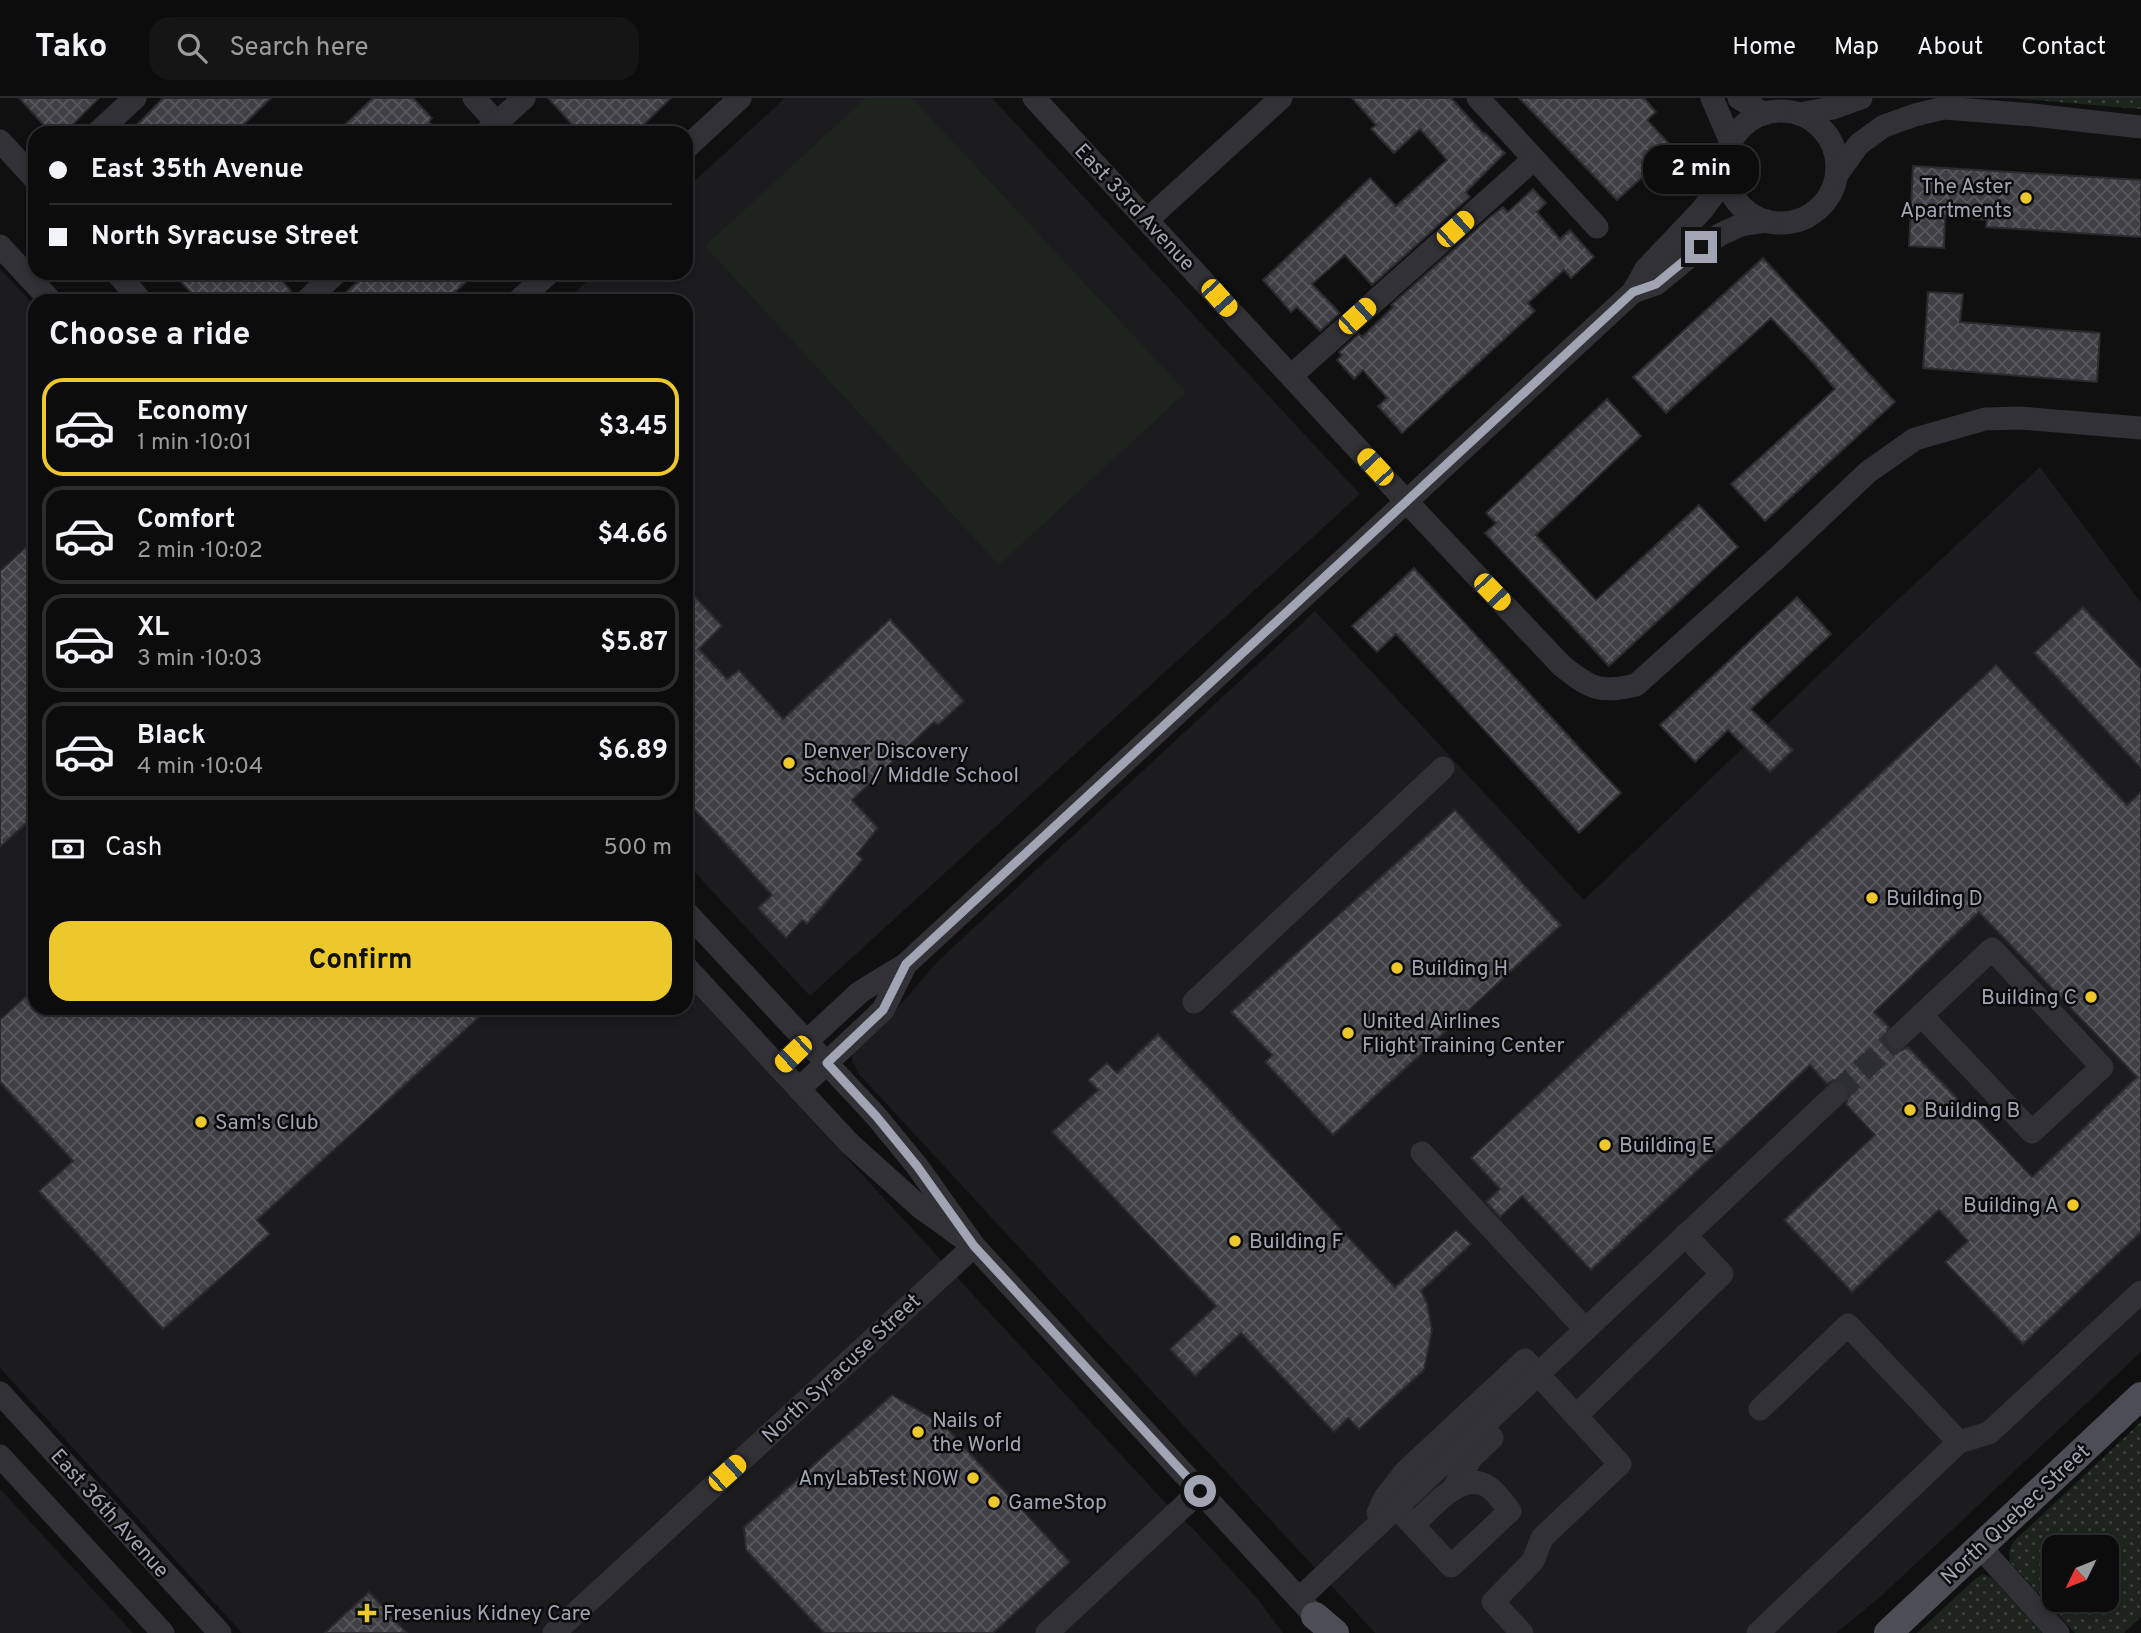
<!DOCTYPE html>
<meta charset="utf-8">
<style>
:root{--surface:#0c0c0d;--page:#151516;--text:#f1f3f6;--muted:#9a9b9d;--line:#2c2c2e;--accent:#edc82c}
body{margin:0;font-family:Overpass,sans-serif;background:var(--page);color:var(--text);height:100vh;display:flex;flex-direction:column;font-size:26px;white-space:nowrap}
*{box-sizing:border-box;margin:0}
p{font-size:23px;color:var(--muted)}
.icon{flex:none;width:38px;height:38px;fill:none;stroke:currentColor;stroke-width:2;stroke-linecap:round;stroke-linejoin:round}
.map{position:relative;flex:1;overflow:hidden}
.side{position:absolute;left:28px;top:196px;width:665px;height:721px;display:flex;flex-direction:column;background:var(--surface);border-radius:21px;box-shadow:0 4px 10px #0003,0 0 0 2px var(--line)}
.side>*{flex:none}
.banner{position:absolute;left:28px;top:28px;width:665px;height:154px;border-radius:21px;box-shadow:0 4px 10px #0003,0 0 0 2px var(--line);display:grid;align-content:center;height:154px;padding:0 21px;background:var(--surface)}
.needle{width:46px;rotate:227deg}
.controls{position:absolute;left:2042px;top:1437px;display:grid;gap:14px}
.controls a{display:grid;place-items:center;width:77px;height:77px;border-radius:14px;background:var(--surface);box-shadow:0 4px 10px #0003,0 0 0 2px var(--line);font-size:35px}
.end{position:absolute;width:32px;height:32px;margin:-16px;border:9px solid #a1a4b2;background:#111;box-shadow:0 0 0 4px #111}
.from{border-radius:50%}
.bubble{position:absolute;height:49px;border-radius:21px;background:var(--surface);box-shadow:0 4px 10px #0003,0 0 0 2px var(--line);font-size:23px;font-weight:700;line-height:49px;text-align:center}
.car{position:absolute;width:21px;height:42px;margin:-21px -10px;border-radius:9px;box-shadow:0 0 5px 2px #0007;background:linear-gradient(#f5c518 24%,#345 0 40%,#f5c518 0 76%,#345 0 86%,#f5c518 0)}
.banner b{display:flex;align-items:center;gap:24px;height:66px;font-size:26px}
.banner b+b{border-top:2px solid var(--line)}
.banner i{width:18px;height:18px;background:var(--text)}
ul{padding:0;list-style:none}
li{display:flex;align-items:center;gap:21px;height:98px;margin:0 14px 10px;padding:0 7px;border:4px solid var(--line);border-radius:21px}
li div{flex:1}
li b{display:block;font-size:26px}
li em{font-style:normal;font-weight:700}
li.active{border-color:var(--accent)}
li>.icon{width:63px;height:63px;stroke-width:1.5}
h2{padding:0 21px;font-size:32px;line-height:84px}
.pay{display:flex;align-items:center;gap:18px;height:77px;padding:0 21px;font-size:26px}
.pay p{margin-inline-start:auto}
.action{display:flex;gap:14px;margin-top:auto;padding:14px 21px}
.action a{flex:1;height:80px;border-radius:21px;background:var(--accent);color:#111;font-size:28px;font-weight:700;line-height:80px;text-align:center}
header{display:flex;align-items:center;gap:42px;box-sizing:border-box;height:98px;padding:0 35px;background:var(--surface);border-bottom:2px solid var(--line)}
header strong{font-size:33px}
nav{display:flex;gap:38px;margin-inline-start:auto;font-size:24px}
.search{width:490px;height:63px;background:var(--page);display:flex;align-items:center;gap:18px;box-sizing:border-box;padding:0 24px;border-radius:21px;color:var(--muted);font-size:26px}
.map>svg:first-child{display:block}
.built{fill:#1c1c1e}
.green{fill:url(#green-dots);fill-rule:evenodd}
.pitch{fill:#1d241e}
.building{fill:url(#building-cross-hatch);stroke:#2b2a2d;stroke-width:2;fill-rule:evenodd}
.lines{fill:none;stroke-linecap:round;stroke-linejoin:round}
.minor-tunnel{stroke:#2d2e31;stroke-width:23;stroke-dasharray:23 11;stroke-linecap:butt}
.minor{stroke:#313136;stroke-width:23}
.major{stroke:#4d4e55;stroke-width:28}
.route{stroke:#a1a4b2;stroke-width:9}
.poi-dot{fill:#edc82c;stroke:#0b0b0c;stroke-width:2.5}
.labels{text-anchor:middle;stroke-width:5;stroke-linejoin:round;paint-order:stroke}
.poi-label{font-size:21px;fill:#a1a4b2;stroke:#0b0b0c;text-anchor:start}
.street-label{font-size:21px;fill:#a1a4b2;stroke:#0b0b0c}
</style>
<header>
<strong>Tako</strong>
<div class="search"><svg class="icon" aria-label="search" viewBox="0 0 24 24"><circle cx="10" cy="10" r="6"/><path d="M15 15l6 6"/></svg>Search here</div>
<nav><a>Home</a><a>Map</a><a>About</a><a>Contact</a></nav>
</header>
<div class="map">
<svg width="2141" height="1535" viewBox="0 0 2141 1535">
<defs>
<pattern id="green-dots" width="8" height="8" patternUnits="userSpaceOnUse" patternTransform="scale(1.75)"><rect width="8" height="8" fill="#1d241e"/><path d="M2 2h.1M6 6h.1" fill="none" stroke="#3b413c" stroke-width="1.8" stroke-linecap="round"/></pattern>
<pattern id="building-cross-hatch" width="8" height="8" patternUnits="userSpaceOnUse" patternTransform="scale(1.75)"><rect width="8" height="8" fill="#3f3f44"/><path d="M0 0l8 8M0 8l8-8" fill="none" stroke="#58585d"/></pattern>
</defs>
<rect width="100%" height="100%" fill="#101011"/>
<g class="built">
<path d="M 785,0 L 992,0 L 1360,396 L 810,898 L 686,765 L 686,203 L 566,203 L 596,175 L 686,175 L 686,91 Z"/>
<path d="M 0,171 L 35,208 L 35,910 L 686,910 L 686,886 L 1161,1400 L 1196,1434 L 1256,1499 L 1283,1535 L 242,1535 L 0,1270 Z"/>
<path d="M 2040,369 L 2141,505 L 2141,1254 L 1950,1434 L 1879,1500 L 1836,1535 L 1375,1535 L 859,976 L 852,963 L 852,955 L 857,947 L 903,904 L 938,863 L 1315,513 L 1584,802 L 1873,525 Z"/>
<path d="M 0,1391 L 133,1535 L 0,1535 Z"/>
</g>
<g class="green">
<path d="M 2011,0 L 2141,0 L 2141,11 Z"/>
<path d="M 2141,1324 L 2141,1519 L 2124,1535 L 2075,1535 L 2010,1464 L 2009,1453 L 2013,1444 ZM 2107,1449 L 2107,1502 L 2054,1502 L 2054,1449 Z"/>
<path d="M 1983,1476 L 1992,1480 L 2042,1535 L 1917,1535 L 1976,1480 Z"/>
</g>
<path class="pitch" d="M 866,0 L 912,0 L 1186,294 L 999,467 L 705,148 Z"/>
<g class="building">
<path d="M 19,0 L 99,0 L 64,35 L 51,35 Z"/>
<path d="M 163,0 L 271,0 L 235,35 L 129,35 Z"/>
<path d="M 373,0 L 413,0 L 432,20 L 429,24 L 439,35 L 336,35 Z"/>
<path d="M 548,0 L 671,0 L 635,35 L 580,35 Z"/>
<path d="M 1352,0 L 1451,0 L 1484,36 L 1485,35 L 1505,55 L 1466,94 L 1470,99 L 1372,187 L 1345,157 L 1312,186 L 1340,215 L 1320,233 L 1297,209 L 1291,214 L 1263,182 L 1370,80 L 1396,108 L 1447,62 L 1420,31 L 1394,55 L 1371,31 L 1376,27 Z"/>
<path d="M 1519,0 L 1644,0 L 1656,14 L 1647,22 L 1674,51 L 1617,102 Z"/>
<path d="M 1913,68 L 2141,82 L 2141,139 L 1986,129 L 1987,122 L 1945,118 L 1944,150 L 1909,148 Z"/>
<path d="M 1533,91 L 1546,105 L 1537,114 L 1560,141 L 1570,132 L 1594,159 L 1571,180 L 1564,172 L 1528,205 L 1535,213 L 1402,335 L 1378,308 L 1387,300 L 1363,272 L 1354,281 L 1337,262 L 1342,257 L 1339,254 L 1359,236 L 1362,239 L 1393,209 L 1391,207 L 1489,120 L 1503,109 L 1508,114 Z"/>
<path d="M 1763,160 L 1895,304 L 1765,423 L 1731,386 L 1835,291 L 1814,266 L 1771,220 L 1666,315 L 1633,279 Z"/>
<path d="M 191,175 L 275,175 L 291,193 L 280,203 L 199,203 L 181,184 Z"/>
<path d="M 368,175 L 476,175 L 445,203 L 336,203 Z"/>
<path d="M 1928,194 L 1963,196 L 1960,224 L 2100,235 L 2097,284 L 1923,270 Z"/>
<path d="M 1607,301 L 1641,338 L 1536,437 L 1596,502 L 1699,407 L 1738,449 L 1609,568 L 1485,435 L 1496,425 L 1486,415 Z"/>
<path d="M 35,441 L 35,717 L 0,749 L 0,473 Z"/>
<path d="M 1414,470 L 1621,695 L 1579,735 L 1396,536 L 1377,554 L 1352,528 Z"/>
<path d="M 686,489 L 722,528 L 699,551 L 727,581 L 739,572 L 783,621 L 890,521 L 964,603 L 938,627 L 934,624 L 852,702 L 878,730 L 857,756 L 863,761 L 807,826 L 802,822 L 786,840 L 758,810 L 772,797 L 686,702 Z"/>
<path d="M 1797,499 L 1831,536 L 1751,611 L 1793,652 L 1770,674 L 1728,632 L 1695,664 L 1660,627 Z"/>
<path d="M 2083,509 L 2141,571 L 2141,670 L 2034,555 Z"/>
<path d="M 1996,567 L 2127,707 L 2141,694 L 2141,1134 L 2023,1246 L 1945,1164 L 1968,1143 L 1939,1112 L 1852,1194 L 1784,1122 L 1875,1037 L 1846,1006 L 1850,993 L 1846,986 L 1833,982 L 1827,986 L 1810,967 L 1591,1172 L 1522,1098 L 1500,1119 L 1486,1104 L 1500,1091 L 1471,1060 ZM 1979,814 L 2137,979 L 2032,1079 L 1908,949 L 1900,953 L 1888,949 L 1884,942 L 1889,929 L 1874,914 Z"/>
<path d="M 1455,712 L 1561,827 L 1333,1037 L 1265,964 L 1272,957 L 1231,914 Z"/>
<path d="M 35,890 L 35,910 L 489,910 L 257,1122 L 270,1136 L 163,1231 L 39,1093 L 73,1063 L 0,984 L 0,922 Z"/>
<path d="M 1158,936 L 1395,1189 L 1456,1132 L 1471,1146 L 1421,1193 L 1427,1205 L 1432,1232 L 1424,1272 L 1359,1331 L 1348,1320 L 1334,1334 L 1241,1235 L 1195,1278 L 1170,1251 L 1216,1208 L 1052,1034 L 1098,992 L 1088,982 L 1107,965 L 1117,975 Z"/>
<path d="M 892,1297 L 944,1327 L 1070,1464 L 993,1535 L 824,1535 L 746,1452 L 744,1429 Z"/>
<path d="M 369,1494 L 407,1535 L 325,1535 Z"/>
</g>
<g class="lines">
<path class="minor-tunnel" d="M 1836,996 L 1898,939"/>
<g class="minor">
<path d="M 474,0 L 506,35"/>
<path d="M 1034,0 L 1406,403 L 1562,568 C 1590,590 1600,596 1636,587 L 1776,461 L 1868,374 L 1915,341 L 1985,321 L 2020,320 L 2141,330"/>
<path d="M 1478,0 L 1597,129"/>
<path d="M 1712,0 L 1731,44"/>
<path d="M 1739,0 L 1764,16"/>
<circle cx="1781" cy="69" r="56"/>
<path d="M 1799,16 L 1833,10 L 1861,0"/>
<path d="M 97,35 L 135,0"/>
<path d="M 486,35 L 524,0"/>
<path d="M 0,43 L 35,81"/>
<path d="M 686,50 L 740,0"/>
<path d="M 1837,76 L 1859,46 L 1884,28 L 1915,17 L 1944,10 L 2033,17 L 2141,29"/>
<path d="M 1147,122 L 1281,0"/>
<path d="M 0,148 L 51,203"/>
<path d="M 117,175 L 141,203"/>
<path d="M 1633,194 L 1656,186 L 1701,149 L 1721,136 L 1741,127 L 1767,123"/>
<path d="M 306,203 L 336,175"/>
<path d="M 518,203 L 549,175"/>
<path d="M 1291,278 L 1534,61"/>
<path d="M 686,814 L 876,1018 L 917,1068 L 974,1148 L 1326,1530"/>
<path d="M 686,869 L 849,1045 L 920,1109 L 960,1138"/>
<path d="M 1194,904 L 1443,670"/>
<path d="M 1898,939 L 1992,851 L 2102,969 L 2032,1034 L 1921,917"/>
<path d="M 779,969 L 860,894 L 906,866 L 1633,194 L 1646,171 L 1702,112 L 1714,96 L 1725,70"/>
<path d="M 799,991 L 883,912 L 906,866"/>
<path d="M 1422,1055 L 1585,1231"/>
<path d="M 0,1295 L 220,1535"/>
<path d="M 1576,1318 L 1722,1176 L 1685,1137"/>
<path d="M 1959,1344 L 1989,1335 L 2141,1194"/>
<path d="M 0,1358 L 163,1535"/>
<path d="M 1454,1389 L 1471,1360 L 1492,1340"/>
<path d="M 1396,1409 L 1451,1468 L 1510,1413 C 1503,1405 1495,1392 1487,1388 C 1461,1372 1430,1412 1413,1427"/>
<path d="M 1378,1415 L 1384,1401 L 1405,1374 L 1525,1262 L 1620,1366 L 1542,1440 L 1533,1463 L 1493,1504 L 1522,1535"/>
<path d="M 1980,1449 L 2058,1535"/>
<path d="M 1299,1501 L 1836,996"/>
<path d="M 554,1535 L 974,1148"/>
<path d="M 1047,1535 L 1200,1393"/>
<path d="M 1758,1535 L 1959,1344 L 1848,1227 L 1760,1311"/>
</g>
<g class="major">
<path d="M 1315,1518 L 1335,1535"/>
<path d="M 1888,1535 L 2141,1298"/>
</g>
</g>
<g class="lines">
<path class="route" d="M 1200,1393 L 974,1148 L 917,1068 L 876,1018 L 827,965 L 883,912 L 906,866 L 1633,194 L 1656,186 L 1701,149"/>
</g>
<g class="poi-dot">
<circle cx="2026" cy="100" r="7"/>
<circle cx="789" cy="665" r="7"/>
<circle cx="1872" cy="800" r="7"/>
<circle cx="1397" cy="870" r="7"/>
<circle cx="2091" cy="899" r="7"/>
<circle cx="1348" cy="935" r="7"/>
<circle cx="1910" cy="1012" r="7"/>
<circle cx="201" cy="1024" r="7"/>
<circle cx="1605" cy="1047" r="7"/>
<circle cx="2073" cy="1107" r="7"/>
<circle cx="1235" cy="1143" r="7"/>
<circle cx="918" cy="1334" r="7"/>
<circle cx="973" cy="1380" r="7"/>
<circle cx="994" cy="1404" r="7"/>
<path d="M363.5 1504.5h7v7h7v7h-7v7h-7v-7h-7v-7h7z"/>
</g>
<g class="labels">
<g class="poi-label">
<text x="2012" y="95" text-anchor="end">The Aster<tspan x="2012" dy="24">Apartments</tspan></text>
<text x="803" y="660">Denver Discovery<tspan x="803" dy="24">School / Middle School</tspan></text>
<text x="1886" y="807">Building D</text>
<text x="1411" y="877">Building H</text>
<text x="2077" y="906" text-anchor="end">Building C</text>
<text x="1362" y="930">United Airlines<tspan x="1362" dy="24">Flight Training Center</tspan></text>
<text x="1924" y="1019">Building B</text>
<text x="215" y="1031">Sam's Club</text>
<text x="1619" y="1054">Building E</text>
<text x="2059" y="1114" text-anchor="end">Building A</text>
<text x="1249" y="1150">Building F</text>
<text x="932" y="1329">Nails of<tspan x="932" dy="24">the World</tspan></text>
<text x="959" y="1387" text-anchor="end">AnyLabTest NOW</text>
<text x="1008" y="1411">GameStop</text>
<text x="383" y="1522">Fresenius Kidney Care</text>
</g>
<g class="street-label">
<text transform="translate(1135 109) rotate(47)" y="7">East 33rd Avenue</text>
<text transform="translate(841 1270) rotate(-43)" y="7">North Syracuse Street</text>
<text transform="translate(110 1415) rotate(48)" y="7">East 36th Avenue</text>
<text transform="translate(2015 1416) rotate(-43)" y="7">North Quebec Street</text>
</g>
</g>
</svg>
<div class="controls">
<a><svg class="needle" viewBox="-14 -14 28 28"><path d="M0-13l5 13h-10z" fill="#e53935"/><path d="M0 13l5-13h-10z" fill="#9a9b9d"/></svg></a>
</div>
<i class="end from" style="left:1200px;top:1393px"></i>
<i class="end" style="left:1701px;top:149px"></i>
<div class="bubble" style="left:1643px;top:47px;width:116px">2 min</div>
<i class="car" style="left:1455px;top:131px;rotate:48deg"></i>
<i class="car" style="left:1219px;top:200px;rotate:138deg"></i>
<i class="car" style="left:1357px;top:218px;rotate:48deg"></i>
<i class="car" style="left:1375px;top:369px;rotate:317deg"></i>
<i class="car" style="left:1492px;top:494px;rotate:136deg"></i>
<i class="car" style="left:793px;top:956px;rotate:226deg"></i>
<i class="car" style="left:727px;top:1375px;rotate:48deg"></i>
<div class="banner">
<b><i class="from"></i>East 35th Avenue</b>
<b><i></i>North Syracuse Street</b>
</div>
<section class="side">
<h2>Choose a ride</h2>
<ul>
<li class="active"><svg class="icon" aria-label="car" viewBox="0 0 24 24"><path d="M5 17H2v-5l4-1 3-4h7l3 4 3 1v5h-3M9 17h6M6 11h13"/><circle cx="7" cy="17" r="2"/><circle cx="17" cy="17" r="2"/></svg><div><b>Economy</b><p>1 min · 10:01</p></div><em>$3.45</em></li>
<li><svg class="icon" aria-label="car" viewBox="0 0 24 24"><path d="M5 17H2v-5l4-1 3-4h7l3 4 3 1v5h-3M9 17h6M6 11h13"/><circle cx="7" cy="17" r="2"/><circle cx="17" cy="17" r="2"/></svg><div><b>Comfort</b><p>2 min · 10:02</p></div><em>$4.66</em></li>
<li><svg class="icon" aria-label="car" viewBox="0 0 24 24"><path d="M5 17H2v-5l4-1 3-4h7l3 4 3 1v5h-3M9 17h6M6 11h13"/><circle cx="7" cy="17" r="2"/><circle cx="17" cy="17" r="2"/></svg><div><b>XL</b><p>3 min · 10:03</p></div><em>$5.87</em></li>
<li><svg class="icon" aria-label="car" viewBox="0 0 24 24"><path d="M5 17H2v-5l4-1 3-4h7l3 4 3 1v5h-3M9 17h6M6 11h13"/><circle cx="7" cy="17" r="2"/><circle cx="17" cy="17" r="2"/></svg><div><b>Black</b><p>4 min · 10:04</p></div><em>$6.89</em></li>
</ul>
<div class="pay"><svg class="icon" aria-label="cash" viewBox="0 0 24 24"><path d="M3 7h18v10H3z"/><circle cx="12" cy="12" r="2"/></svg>Cash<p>500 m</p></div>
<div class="action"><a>Confirm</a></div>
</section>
</div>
